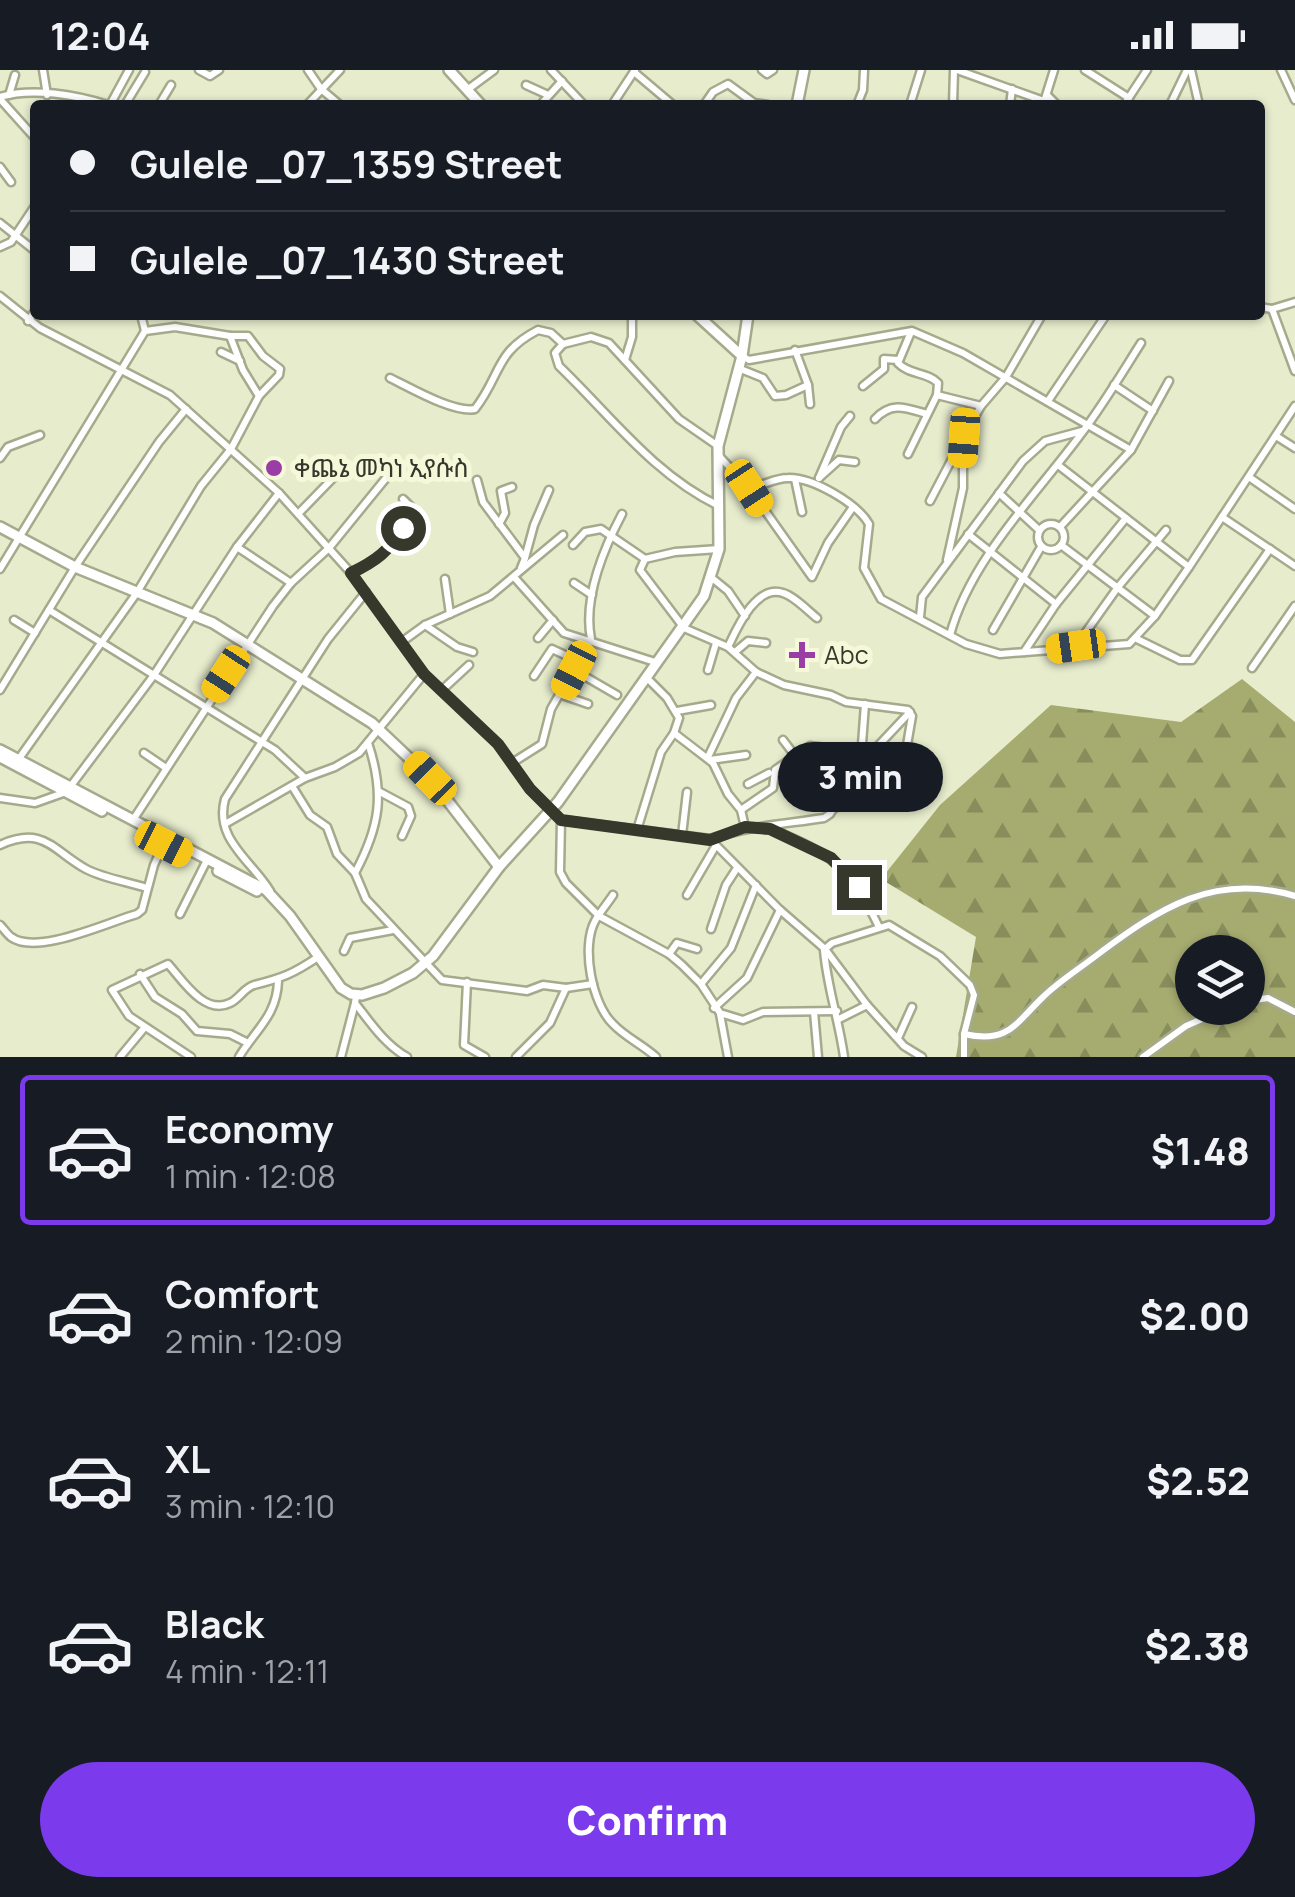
<!DOCTYPE html>
<meta charset="utf-8">
<style>
:root{--surface:#171b24;--page:#20242c;--text:#f1f3f6;--muted:#9ea1a6;--line:#363941;--accent:#7c3aed}
body{margin:0;font-family:Manrope,"Noto Sans Ethiopic",sans-serif;background:var(--page);color:var(--text);height:100vh;display:flex;flex-direction:column;font-size:38px;white-space:nowrap}
*{box-sizing:border-box;margin:0}
p{font-size:32px;color:var(--muted)}
.icon{flex:none;width:55px;height:55px;fill:none;stroke:currentColor;stroke-width:2;stroke-linecap:round;stroke-linejoin:round}
.map{position:relative;height:987px;overflow:hidden}
.details{display:flex;flex-direction:column;background:var(--surface);flex:1}
.details>*{flex:none}
.guide{position:absolute;left:30px;top:30px;width:1235px;height:220px;border-radius:10px;box-shadow:0 2px 8px #0004;display:grid;align-content:center;height:220px;padding:0 40px;background:var(--surface)}
.controls{position:absolute;left:1175px;top:865px;display:grid;gap:20px}
.controls a{display:grid;place-items:center;width:90px;height:90px;border-radius:50%;background:var(--surface);box-shadow:0 2px 8px #0004;font-size:50px}
.end{position:absolute;width:45px;height:45px;margin:-22px;border:12px solid #36382b;background:#fff;box-shadow:0 0 0 5px #fff}
.from{border-radius:50%}
.bubble{position:absolute;height:70px;border-radius:35px;background:var(--surface);box-shadow:0 2px 8px #0004;font-size:32px;font-weight:800;line-height:70px;text-align:center}
.car{position:absolute;width:30px;height:60px;margin:-30px -15px;border-radius:12px;box-shadow:0 0 8px 2px #0007;background:linear-gradient(#f5c518 24%,#345 0 40%,#f5c518 0 76%,#345 0 86%,#f5c518 0)}
.guide b{display:flex;align-items:center;gap:35px;height:95px;font-size:38px}
.guide b+b{border-top:2px solid var(--line)}
.guide i{width:25px;height:25px;background:var(--text)}
ul{padding:18px 0 0;list-style:none}
li{display:flex;align-items:center;gap:30px;height:150px;margin:0 20px 15px;padding:0 20px;border:5px solid transparent;border-radius:10px}
li div{flex:1}
li b{display:block;font-size:38px}
li em{font-style:normal;font-weight:800}
li.selected{border-color:var(--accent)}
li>.icon{width:90px;height:90px;stroke-width:1.5}
.cta{display:flex;gap:20px;margin-top:auto;padding:20px 40px}
.cta a{flex:1;height:115px;border-radius:60px;background:var(--accent);color:#fff;font-size:40px;font-weight:800;line-height:115px;text-align:center}
.status{display:flex;justify-content:space-between;align-items:center;height:70px;padding:0 50px;background:var(--surface);direction:ltr}
.status svg{height:28px;fill:currentColor}
.map>svg:first-child{display:block}
.forest{fill:url(#forest-firs);fill-rule:evenodd}
.lines{fill:none;stroke-linecap:round;stroke-linejoin:round}
.minor-casing{stroke:#a6aa8d;stroke-width:11}
.secondary-casing{stroke:#a6aa8d;stroke-width:14}
.minor{stroke:#fff;stroke-width:6}
.secondary{stroke:#fff;stroke-width:9}
.route{stroke:#36382b;stroke-width:12}
.poi-dot{fill:#9b3da6;stroke:#f5f9da;stroke-width:4}
.labels{text-anchor:middle;stroke-width:10;stroke-linejoin:round;paint-order:stroke}
.poi-label{font-size:25px;fill:#36382b;stroke:#f5f9da;text-anchor:start}
</style>
<div class="status"><b>12:04</b><svg viewBox="0 0 49 12"><path d="M0 12V9h3v3zM5 12V6h3v6zM10 12V3h3v9zM15 12V0h3v12zM26 1h20v11H26zM47 4h2v5h-2z"/></svg></div>
<div class="map">
<svg width="1295" height="987" viewBox="0 0 1295 987">
<defs>
<pattern id="forest-firs" width="22" height="20" patternUnits="userSpaceOnUse" patternTransform="scale(2.5)"><rect width="22" height="20" fill="#a6ac70"/><path d="M5 1l3.5 6h-7zM16 11l3.5 6h-7z" fill="#888d5c"/></pattern>
</defs>
<rect width="100%" height="100%" fill="#e7eccd"/>
<path class="forest" d="M 1242,609 L 1295,652 L 1295,987 L 956,987 L 976,867 L 881,809 L 940,735 L 1051,635 L 1181,652 ZM 1192,882 L 1248,882 L 1248,938 L 1192,938 Z"/>
<g class="lines">
<defs>
<g id="minor">
<path d="M 43,0 L 47,25"/>
<path d="M 199,0 L 210,6 L 219,0"/>
<path d="M 308,0 L 321,19 L 340,35"/>
<path d="M 551,0 L 584,35"/>
<path d="M 762,0 L 767,4 L 773,0"/>
<path d="M 957,0 L 1044,31"/>
<path d="M 1085,0 L 1129,28"/>
<path d="M 1191,0 L 1199,35"/>
<path d="M 1281,0 L 1295,30"/>
<path d="M 634,2 L 673,35"/>
<path d="M 526,15 L 548,25"/>
<path d="M 467,20 L 494,0"/>
<path d="M 9,25 L 15,5"/>
<path d="M 1047,25 L 1057,35"/>
<path d="M 0,27 C 32,17 76,25 108,35"/>
<path d="M 0,29 L 35,68"/>
<path d="M 543,32 L 562,11"/>
<path d="M 1044,32 L 1054,0"/>
<path d="M 110,35 L 129,0"/>
<path d="M 125,35 L 145,2"/>
<path d="M 159,35 L 171,15"/>
<path d="M 307,35 L 340,0"/>
<path d="M 612,35 L 635,0"/>
<path d="M 704,35 L 713,22 L 728,14 L 754,33 L 768,35"/>
<path d="M 857,35 L 863,20 L 864,0"/>
<path d="M 910,35 L 921,0"/>
<path d="M 953,35 L 954,0"/>
<path d="M 1010,35 L 1012,19"/>
<path d="M 1124,35 L 1147,0"/>
<path d="M 1170,35 L 1187,0"/>
<path d="M 0,97 L 11,112"/>
<path d="M 0,153 L 35,181"/>
<path d="M 0,177 L 11,172 L 35,136"/>
<path d="M 0,226 L 40,258 L 170,325 L 279,423 L 351,503 L 424,604 L 498,674 L 530,719 L 561,750 L 710,769 L 780,840 L 825,879 L 867,935 L 904,976 L 922,987"/>
<path d="M 1260,237 L 1272,239 L 1295,232"/>
<path d="M 1272,239 L 1295,301"/>
<path d="M 141,245 L 145,261"/>
<path d="M 28,251 L 35,241"/>
<path d="M 230,266 L 248,266 L 263,286 L 280,299 L 279,305 L 259,326"/>
<path d="M 563,274 L 555,283 L 559,296 C 611,346 653,404 719,436"/>
<path d="M 563,274 L 591,267 L 609,273 L 679,349 L 718,376"/>
<path d="M 795,280 L 808,315 L 810,334"/>
<path d="M 221,282 L 240,291"/>
<path d="M 742,286 L 749,290 L 912,261 L 963,283 L 1131,380"/>
<path d="M 625,290 L 632,267 L 632,245"/>
<path d="M 738,298 L 763,308 L 775,326 L 786,325 L 808,315"/>
<path d="M 390,308 C 411,318 453,343 475,339 C 502,304 494,283 538,260 L 551,263 L 563,274"/>
<path d="M 1114,315 L 1153,341"/>
<path d="M 863,316 L 884,299 L 884,289 L 898,290"/>
<path d="M 937,325 L 981,336"/>
<path d="M 1048,331 L 1106,245"/>
<path d="M 875,349 C 892,331 906,338 927,344"/>
<path d="M 1276,366 L 1295,378"/>
<path d="M 908,384 L 937,325 L 938,313 C 928,302 909,305 898,293 L 911,262"/>
<path d="M 720,387 L 749,418 L 812,507 L 828,473 L 853,437"/>
<path d="M 0,388 L 8,377 L 40,365"/>
<path d="M 1058,395 L 1189,497"/>
<path d="M 1249,407 L 1295,439"/>
<path d="M 819,408 L 841,357 L 850,346"/>
<path d="M 819,408 L 839,390 L 855,392"/>
<path d="M 795,409 L 802,442"/>
<path d="M 477,410 L 483,432 L 525,488 L 521,498"/>
<path d="M 749,418 C 762,416 775,408 788,408 C 812,407 857,433 869,454 L 864,498 L 881,529 L 966,574 L 1000,584 L 1129,574 L 1155,546 L 1189,497 L 1295,336"/>
<path d="M 999,423 L 1039,460"/>
<path d="M 930,431 L 963,368"/>
<path d="M 299,443 L 333,408"/>
<path d="M 1222,447 L 1295,496"/>
<circle cx="1051" cy="467" r="13"/>
<path d="M 499,454 L 505,443 L 501,421 L 512,417"/>
<path d="M 1060,457 L 1131,380 L 1169,311"/>
<path d="M 968,464 L 1056,534"/>
<path d="M 573,475 L 585,462 L 601,459 L 645,489"/>
<path d="M 1061,475 L 1155,546"/>
<path d="M 237,477 L 291,513"/>
<path d="M 719,479 L 675,482 L 645,489 L 640,500 L 684,558 L 728,577 L 756,602 L 784,615 L 831,625 L 846,632 L 908,640 L 912,646 L 907,675"/>
<path d="M 525,488 L 534,455 L 549,420"/>
<path d="M 947,490 L 963,418 L 963,367 L 981,336 L 1006,307 L 1042,245"/>
<path d="M 0,499 L 145,261 L 175,257 L 230,266 L 243,300 L 259,326 L 231,379 L 201,416 L 136,524 L 18,690"/>
<path d="M 351,503 C 386,486 397,474 411,437 L 403,429"/>
<path d="M 514,507 L 564,563 L 655,592"/>
<path d="M 712,508 L 728,521 L 745,546"/>
<path d="M 445,509 L 450,544"/>
<path d="M 574,513 L 592,525"/>
<path d="M 49,540 L 275,680 L 305,708"/>
<path d="M 920,547 L 922,527 L 1023,391 L 1045,371 L 1082,361"/>
<path d="M 14,550 L 35,563"/>
<path d="M 425,555 L 457,577 L 473,582"/>
<path d="M 993,560 L 1041,477"/>
<path d="M 950,565 C 970,490 1036,425 1081,364 C 1103,335 1122,303 1141,273"/>
<path d="M 538,568 L 553,550"/>
<path d="M 1137,569 L 1180,590 L 1192,590 L 1270,479"/>
<path d="M 403,571 L 425,555 L 490,526 L 563,465"/>
<path d="M 1076,576 L 1118,517 L 1166,460"/>
<path d="M 728,577 C 737,558 756,514 783,523 C 794,526 807,540 817,548"/>
<path d="M 735,582 L 748,571 L 766,573"/>
<path d="M 1024,582 L 1056,534 L 1126,448"/>
<path d="M 1252,598 L 1295,536"/>
<path d="M 574,600 L 617,625"/>
<path d="M 708,600 L 716,573"/>
<path d="M 534,606 L 552,579 L 578,591"/>
<path d="M 0,620 L 75,497 L 159,372 L 186,339"/>
<path d="M 442,620 L 469,595"/>
<path d="M 562,625 L 588,634"/>
<path d="M 677,641 L 711,635"/>
<path d="M 674,663 L 713,693 L 728,724 L 741,740 L 745,757"/>
<path d="M 783,670 L 796,687"/>
<path d="M 144,683 L 166,698"/>
<path d="M 708,687 L 736,628 L 756,602"/>
<path d="M 710,690 L 746,685"/>
<path d="M 512,693 L 542,674 L 551,639 L 591,569 C 583,528 603,480 622,444"/>
<path d="M 814,703 L 828,679"/>
<path d="M 748,714 L 769,703"/>
<path d="M 292,716 L 310,745 L 327,757 L 337,784 L 355,803 L 366,829 L 442,910 L 527,921 L 543,915 L 566,918 L 593,914"/>
<path d="M 70,717 L 154,605 L 237,477 L 279,423"/>
<path d="M 380,722 L 408,737 L 411,746 L 402,766"/>
<path d="M 826,727 L 835,738"/>
<path d="M 0,728 L 35,733 L 66,722"/>
<path d="M 741,740 L 773,718 L 775,700 L 810,676 L 867,683 L 877,677 L 910,642"/>
<path d="M 133,750 L 273,536 L 291,513 L 329,478 L 395,397"/>
<path d="M 561,750 L 560,802 L 566,813 L 599,846 L 669,884 L 682,895 L 701,914 L 720,943 L 743,950 L 763,942 L 837,941"/>
<path d="M 225,754 L 305,708 L 335,697 L 359,683 L 424,604"/>
<path d="M 771,759 C 833,785 849,795 879,857"/>
<path d="M 637,760 L 661,682 L 674,663 L 679,648 L 667,628 L 646,607"/>
<path d="M 682,765 L 687,722"/>
<path d="M 710,769 C 747,756 785,754 824,748 L 830,744 L 867,683 L 862,674 L 865,634"/>
<path d="M 0,775 C 44,755 53,781 86,799 C 103,808 128,812 147,818"/>
<path d="M 355,803 C 380,756 385,724 368,673"/>
<path d="M 270,821 C 251,790 214,769 225,729 L 328,569 L 366,522"/>
<path d="M 613,825 C 607,834 600,842 595,851 C 581,877 592,934 613,954 C 625,967 643,975 656,987"/>
<path d="M 687,825 L 715,777"/>
<path d="M 180,844 L 205,794"/>
<path d="M 0,855 C 4,859 7,864 11,867 C 37,886 108,852 137,844 L 142,840 L 154,795 L 164,773"/>
<path d="M 711,859 L 726,815 L 737,798"/>
<path d="M 825,879 L 832,873 L 889,855 L 940,886 L 970,915 L 974,925 L 964,964 L 964,987"/>
<path d="M 824,880 C 827,917 839,950 844,987"/>
<path d="M 344,881 L 350,868 L 393,860"/>
<path d="M 669,884 L 677,873 L 697,879"/>
<path d="M 140,904 L 155,927 L 182,944 L 197,961 L 230,964 L 248,973"/>
<path d="M 467,912 L 464,975 L 485,987"/>
<path d="M 701,914 L 731,878 L 756,815"/>
<path d="M 356,926 L 355,933 C 370,952 385,975 407,987"/>
<path d="M 1248,931 L 1268,928 L 1295,942"/>
<path d="M 714,938 L 747,908 L 780,840"/>
<path d="M 814,942 L 818,987"/>
<path d="M 720,944 L 728,987"/>
<path d="M 839,949 L 867,935"/>
<path d="M 964,964 C 1008,974 1015,954 1042,928 C 1058,912 1079,899 1097,885 C 1160,838 1214,802 1295,826"/>
<path d="M 898,968 L 912,937"/>
<path d="M 120,987 L 145,957"/>
<path d="M 191,987 L 129,946 L 112,920 L 168,894 C 181,908 204,946 230,933 C 239,929 244,918 254,915 C 282,908 293,904 318,887"/>
<path d="M 239,987 C 255,960 277,946 278,911"/>
<path d="M 341,987 L 355,933"/>
<path d="M 516,987 L 550,953 L 566,918"/>
<path d="M 1143,987 L 1186,956 L 1227,938"/>
</g>
<g id="secondary">
<path d="M 449,0 L 481,35"/>
<path d="M 797,35 L 804,0"/>
<path d="M 697,245 L 742,286"/>
<path d="M 0,457 L 75,497 L 213,553 L 372,653 L 430,708 L 499,797"/>
<path d="M 0,680 L 266,820 L 290,846 L 341,918 L 351,924 L 362,925 L 384,918 L 413,903 L 433,886 L 499,797 L 558,732 L 704,526 L 719,479 L 718,376 L 742,286 L 748,245"/>
<path d="M 0,687 L 102,741"/>
<path d="M 218,801 L 257,821"/>
</g>
</defs>
<use href="#minor" class="minor-casing"/>
<use href="#secondary" class="secondary-casing"/>
<use href="#minor" class="minor"/>
<use href="#secondary" class="secondary"/>
</g>
<g class="lines">
<path class="route" d="M 403,458 C 389,481 376,491 351,503 L 424,604 L 498,674 L 530,719 L 561,750 L 710,770 L 745,757 L 770,759 L 831,788 L 859,817"/>
</g>
<g class="poi-dot">
<circle cx="274" cy="398" r="10"/>
<path d="M797 570h10v10h10v10h-10v10h-10v-10h-10v-10h10z"/>
</g>
<g class="labels">
<g class="poi-label">
<text x="294" y="407">ቀጨኔ መካነ ኢየሱስ</text>
<text x="824" y="594">Abc</text>
</g>
</g>
</svg>
<div class="controls">
<a><svg class="icon" aria-label="layers" viewBox="0 0 24 24"><path d="M12 4l9 5-9 5-9-5zM3 14l9 5 9-5"/></svg></a>
</div>
<i class="end from" style="left:403px;top:458px"></i>
<i class="end" style="left:859px;top:817px"></i>
<div class="bubble" style="left:778px;top:672px;width:165px">3 min</div>
<i class="car" style="left:964px;top:368px;rotate:184deg"></i>
<i class="car" style="left:749px;top:418px;rotate:147deg"></i>
<i class="car" style="left:1076px;top:576px;rotate:262deg"></i>
<i class="car" style="left:574px;top:600px;rotate:207deg"></i>
<i class="car" style="left:226px;top:604px;rotate:213deg"></i>
<i class="car" style="left:430px;top:708px;rotate:316deg"></i>
<i class="car" style="left:164px;top:774px;rotate:117deg"></i>
<div class="guide">
<b><i class="from"></i>Gulele _07_1359 Street</b>
<b><i></i>Gulele _07_1430 Street</b>
</div>
</div>
<section class="details">
<ul>
<li class="selected"><svg class="icon" aria-label="car" viewBox="0 0 24 24"><path d="M5 17H2v-5l4-1 3-4h7l3 4 3 1v5h-3M9 17h6M6 11h13"/><circle cx="7" cy="17" r="2"/><circle cx="17" cy="17" r="2"/></svg><div><b>Economy</b><p>1 min · 12:08</p></div><em>$1.48</em></li>
<li><svg class="icon" aria-label="car" viewBox="0 0 24 24"><path d="M5 17H2v-5l4-1 3-4h7l3 4 3 1v5h-3M9 17h6M6 11h13"/><circle cx="7" cy="17" r="2"/><circle cx="17" cy="17" r="2"/></svg><div><b>Comfort</b><p>2 min · 12:09</p></div><em>$2.00</em></li>
<li><svg class="icon" aria-label="car" viewBox="0 0 24 24"><path d="M5 17H2v-5l4-1 3-4h7l3 4 3 1v5h-3M9 17h6M6 11h13"/><circle cx="7" cy="17" r="2"/><circle cx="17" cy="17" r="2"/></svg><div><b>XL</b><p>3 min · 12:10</p></div><em>$2.52</em></li>
<li><svg class="icon" aria-label="car" viewBox="0 0 24 24"><path d="M5 17H2v-5l4-1 3-4h7l3 4 3 1v5h-3M9 17h6M6 11h13"/><circle cx="7" cy="17" r="2"/><circle cx="17" cy="17" r="2"/></svg><div><b>Black</b><p>4 min · 12:11</p></div><em>$2.38</em></li>
</ul>
<div class="cta"><a>Confirm</a></div>
</section>
